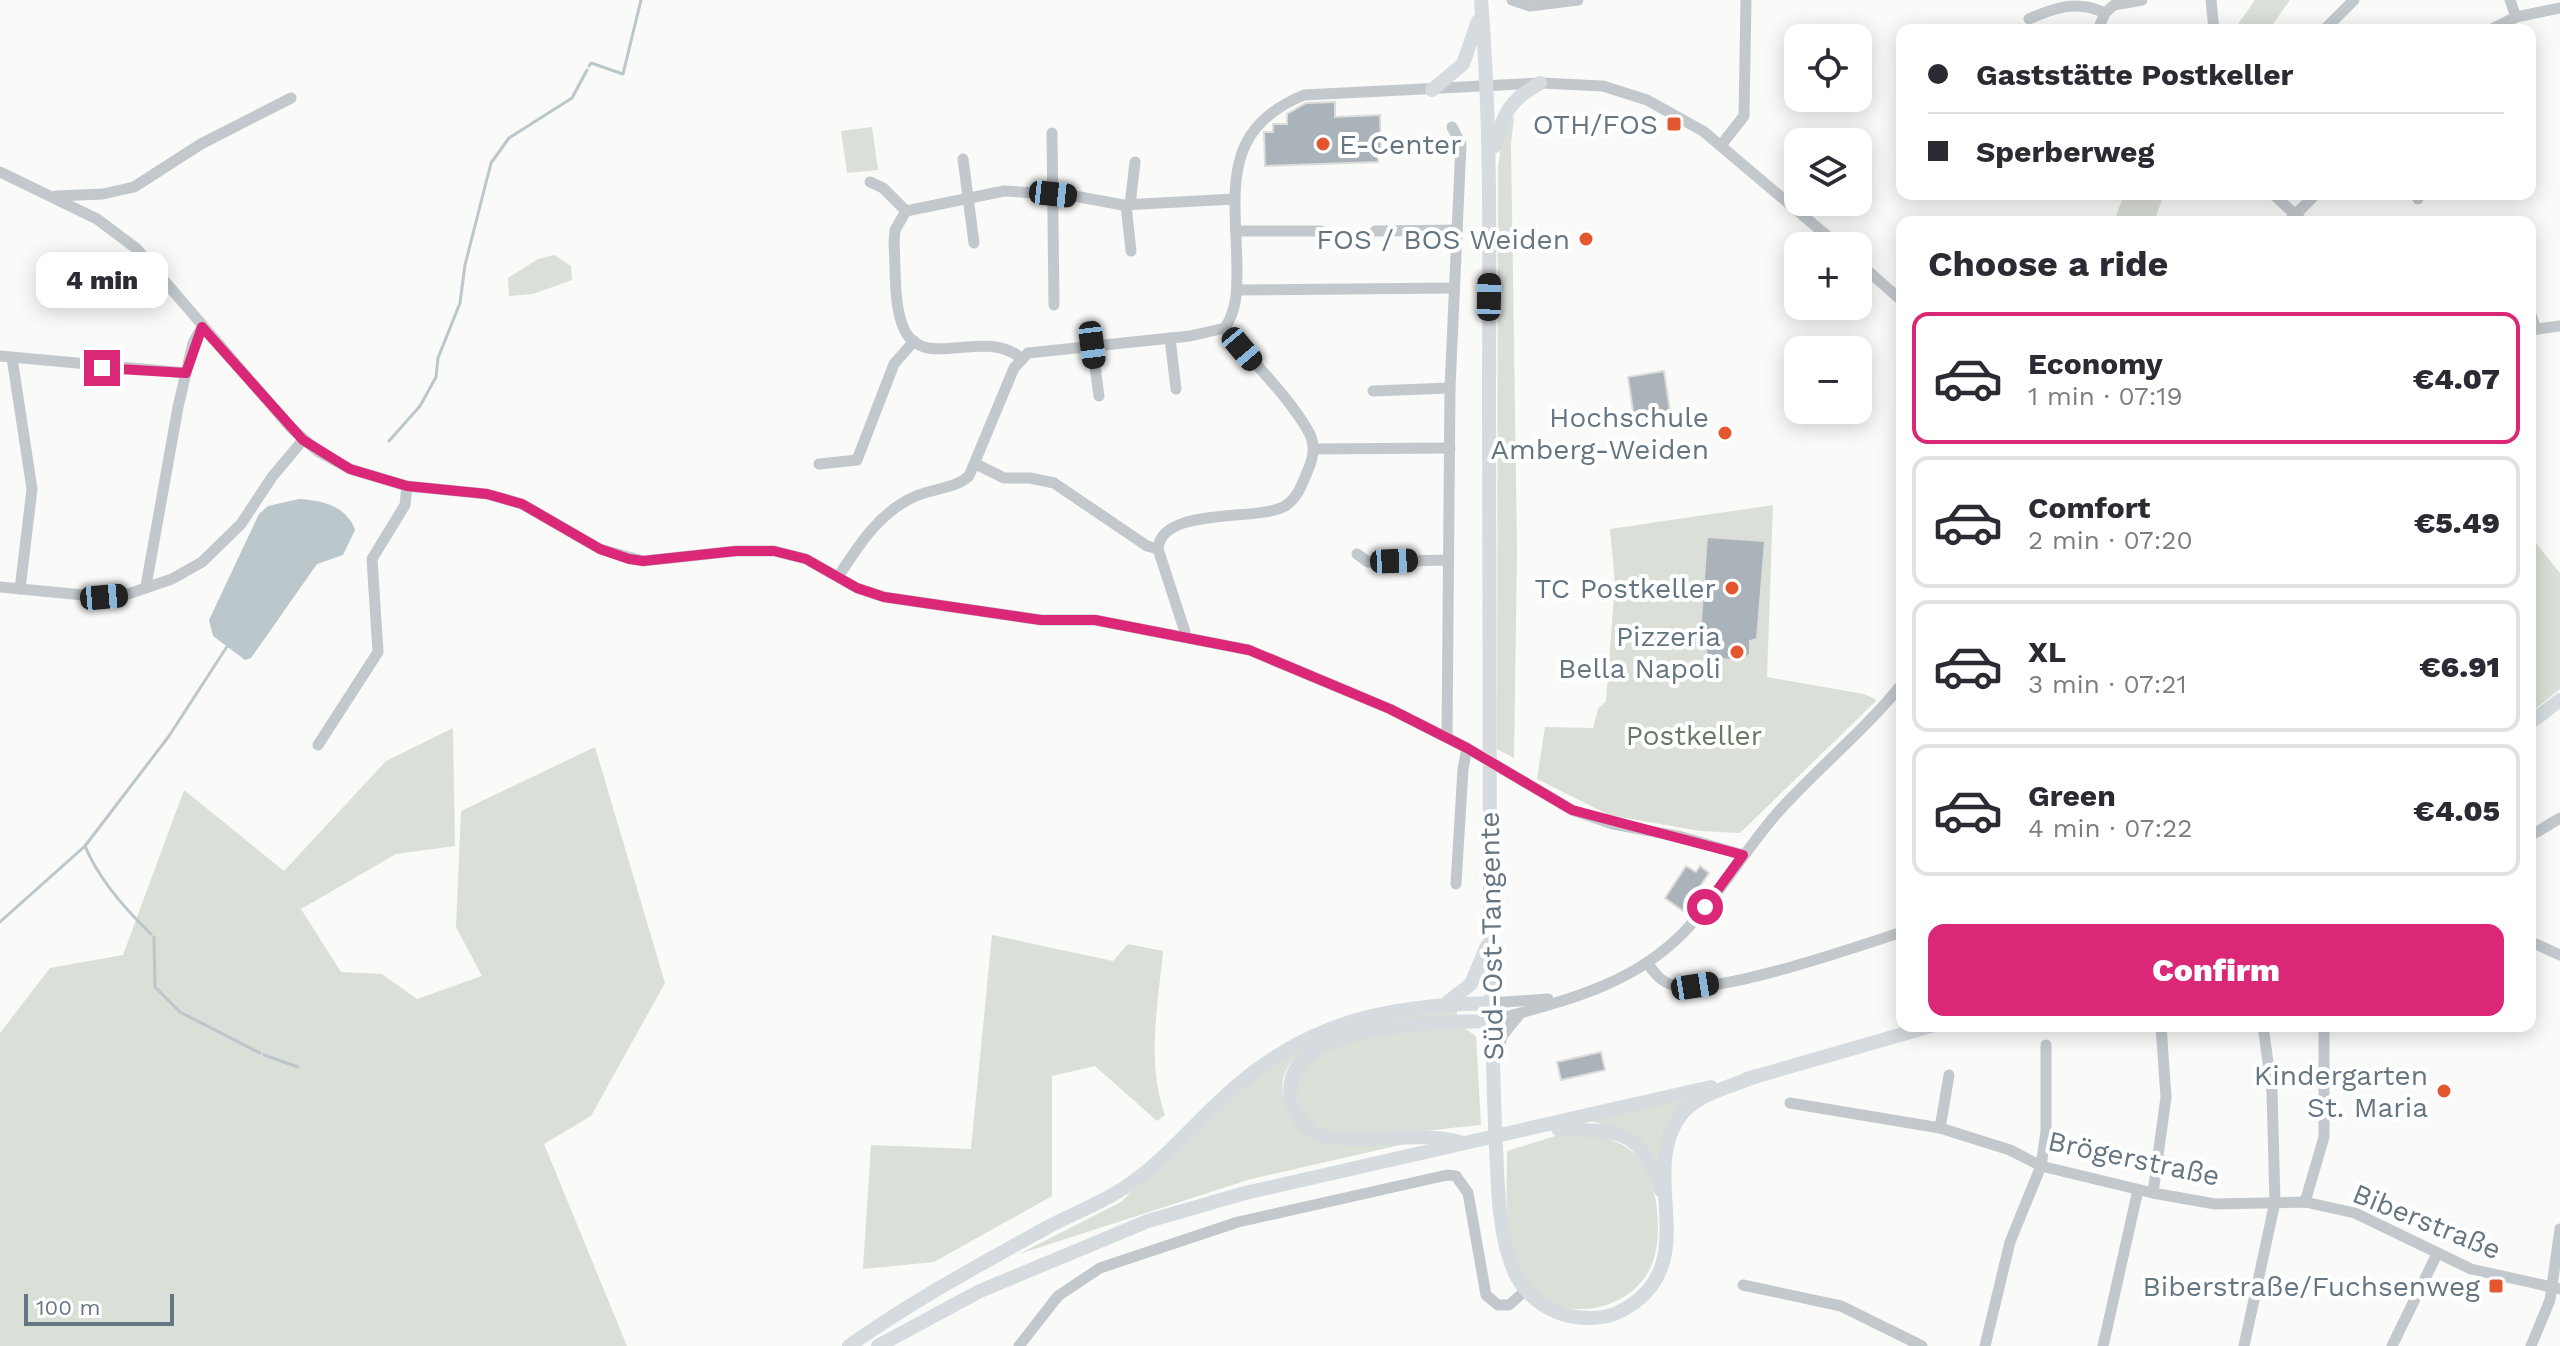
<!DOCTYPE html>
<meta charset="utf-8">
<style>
:root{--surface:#fff;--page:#f7f7f7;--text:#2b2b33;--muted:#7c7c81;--line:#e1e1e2;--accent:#db2777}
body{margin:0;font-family:"Work Sans",sans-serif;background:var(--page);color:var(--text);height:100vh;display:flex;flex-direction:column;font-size:30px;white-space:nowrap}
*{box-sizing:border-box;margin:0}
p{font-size:26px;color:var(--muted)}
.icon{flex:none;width:44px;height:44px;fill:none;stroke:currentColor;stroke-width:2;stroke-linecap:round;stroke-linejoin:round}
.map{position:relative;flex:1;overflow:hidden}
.panel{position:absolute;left:1896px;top:216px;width:640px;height:816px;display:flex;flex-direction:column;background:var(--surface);border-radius:16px;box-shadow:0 4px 20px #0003}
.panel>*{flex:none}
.banner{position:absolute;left:1896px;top:24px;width:640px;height:176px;border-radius:16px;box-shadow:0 4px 20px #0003;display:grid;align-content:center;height:176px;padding:0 32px;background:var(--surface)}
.tools{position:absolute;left:1784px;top:24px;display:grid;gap:16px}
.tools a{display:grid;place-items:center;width:88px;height:88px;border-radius:16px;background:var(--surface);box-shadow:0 4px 20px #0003;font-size:40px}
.scale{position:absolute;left:24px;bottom:20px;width:150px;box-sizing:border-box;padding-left:8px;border:4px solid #657683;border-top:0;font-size:22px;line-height:28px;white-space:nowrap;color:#657683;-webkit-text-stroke:6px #fff;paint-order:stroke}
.end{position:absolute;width:36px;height:36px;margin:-18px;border:10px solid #db2777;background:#fff;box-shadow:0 0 0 4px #fff}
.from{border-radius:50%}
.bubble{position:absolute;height:56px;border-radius:16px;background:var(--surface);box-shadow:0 4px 20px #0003;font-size:26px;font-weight:800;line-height:56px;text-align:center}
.car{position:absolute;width:24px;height:48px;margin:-24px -12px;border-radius:10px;box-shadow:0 0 6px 2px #0007;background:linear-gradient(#222 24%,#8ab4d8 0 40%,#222 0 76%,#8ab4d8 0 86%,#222 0)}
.banner b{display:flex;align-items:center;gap:28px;height:76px;font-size:30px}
.banner b+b{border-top:2px solid var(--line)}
.banner i{width:20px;height:20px;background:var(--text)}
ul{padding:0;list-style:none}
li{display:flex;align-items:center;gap:24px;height:132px;margin:0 16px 12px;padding:0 16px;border:4px solid var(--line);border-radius:16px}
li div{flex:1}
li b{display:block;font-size:30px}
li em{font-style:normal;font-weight:800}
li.active{border-color:var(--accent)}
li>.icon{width:72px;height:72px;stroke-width:1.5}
h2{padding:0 32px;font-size:36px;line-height:96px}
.cta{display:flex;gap:16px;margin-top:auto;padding:16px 32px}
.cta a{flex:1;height:92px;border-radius:16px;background:var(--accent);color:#fff;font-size:32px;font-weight:800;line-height:92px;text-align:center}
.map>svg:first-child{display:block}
.green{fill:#dadfd7}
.water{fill:#bbc7cb}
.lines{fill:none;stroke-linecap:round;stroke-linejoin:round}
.stream{stroke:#bbc7cb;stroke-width:3}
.building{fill:#aab3b9;stroke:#dcdcda;stroke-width:2}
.minor{stroke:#c3c8cc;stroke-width:11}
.major{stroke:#d6dbdf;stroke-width:14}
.route{stroke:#db2777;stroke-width:10}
.poi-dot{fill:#e4572e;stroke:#fff;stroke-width:3}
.labels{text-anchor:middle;stroke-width:8;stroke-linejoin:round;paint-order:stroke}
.poi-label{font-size:28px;fill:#657683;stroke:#fff;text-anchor:end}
.park-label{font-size:28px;fill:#687a64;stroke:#fff}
.street-label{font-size:28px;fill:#657683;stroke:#fff}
</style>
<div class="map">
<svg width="2560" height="1346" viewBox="0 0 2560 1346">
<rect width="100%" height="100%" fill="#fafaf8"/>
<g class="green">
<path d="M 2255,0 L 2290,0 L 2269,30 L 2225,30 L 2238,24 Z"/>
<path d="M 1506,114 L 1514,118 L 1511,144 L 1517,550 L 1514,758 L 1497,749 L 1498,167 Z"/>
<path d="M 872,127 L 878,170 L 847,173 L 841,131 Z"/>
<path d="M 2124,194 L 2164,194 L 2154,222 L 2114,222 Z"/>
<path d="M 554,255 L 571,266 L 572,280 L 533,294 L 509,296 L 508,278 L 538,259 Z"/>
<path d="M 1773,505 L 1767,677 L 1864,694 L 1877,700 L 1740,833 L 1700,831 L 1609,815 L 1537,779 L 1545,727 L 1593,728 L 1598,709 L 1606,701 L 1615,583 L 1610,529 Z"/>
<path d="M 2530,536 L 2560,573 L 2560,689 L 2530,713 Z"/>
<path d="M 453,728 L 455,846 L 396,854 L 301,909 L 341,972 L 382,974 L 417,999 L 482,976 L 456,927 L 461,811 L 595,747 L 665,983 L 591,1116 L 544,1144 L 627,1346 L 0,1346 L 0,1033 L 50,968 L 123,955 L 184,790 L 284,871 L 386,761 Z"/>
<path d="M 992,935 L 1113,961 L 1128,944 L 1163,951 C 1158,1006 1146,1062 1165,1115 L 1157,1121 L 1095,1066 L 1052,1076 L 1052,1196 L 934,1262 L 863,1269 L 871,1145 L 971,1149 Z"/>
<path d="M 1457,1010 L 1457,1016 C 1413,1017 1261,1029 1285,1102 C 1288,1111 1296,1121 1301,1129 L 1426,1139 L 1251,1179 L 1019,1254 L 1121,1202 L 1229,1098 L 1287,1055 L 1370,1019 Z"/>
<path d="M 1461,1026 L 1476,1036 L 1481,1125 C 1444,1128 1355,1142 1323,1129 C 1304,1122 1300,1112 1297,1093 C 1288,1033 1423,1029 1461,1026 Z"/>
<path d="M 1695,1095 C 1666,1115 1661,1138 1659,1172 C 1638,1145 1625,1129 1590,1121 Z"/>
<path d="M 1584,1132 C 1629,1143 1648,1153 1656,1202 C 1659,1225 1660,1254 1647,1274 C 1620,1318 1544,1324 1520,1272 C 1503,1234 1507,1192 1507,1151 L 1565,1133 Z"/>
</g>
<path class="water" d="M 299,499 C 321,500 347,506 355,530 L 343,555 L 317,564 L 251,658 L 245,660 L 213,636 L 209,620 L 259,514 L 268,506 Z"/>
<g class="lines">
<g class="stream">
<path d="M 589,66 L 591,63 L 623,74 L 641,0"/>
<path d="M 389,441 L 420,406 L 436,377 L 438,358 L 460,303 L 465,265 L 491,163 L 509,138 L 572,98 L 587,70"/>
<path d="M 85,846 C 99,880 125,909 151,934"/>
<path d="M 0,922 L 85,846 L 169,736 L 228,645"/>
<path d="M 154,937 L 155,987 L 180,1012 L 260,1053"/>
<path d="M 264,1055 L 298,1067"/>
</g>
</g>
<g class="building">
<path d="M 1335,102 L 1335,117 L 1380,115 L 1381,156 L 1378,156 L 1378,162 L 1265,166 L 1264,132 L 1273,132 L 1273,124 L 1287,124 L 1287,114 L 1306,103 Z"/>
<path d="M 1664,371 L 1671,418 L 1635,424 L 1628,377 Z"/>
<path d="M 1707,537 L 1765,541 L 1757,639 L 1750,641 L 1750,654 L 1742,661 L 1711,658 L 1706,653 L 1707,638 L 1700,635 Z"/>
<path d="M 1686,866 L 1696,872 L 1700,866 L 1709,873 L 1683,911 L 1665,898 Z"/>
<path d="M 1601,1052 L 1605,1070 L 1561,1080 L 1557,1062 Z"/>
</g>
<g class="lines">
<g class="minor">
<path d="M 1512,0 L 1530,6 L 1578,0"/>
<path d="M 2211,0 L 2214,30"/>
<path d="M 2510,0 L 2516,17"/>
<path d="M 2029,19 C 2056,7 2077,0 2105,13 L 2114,5 L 2142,0"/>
<path d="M 2098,30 L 2105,13"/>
<path d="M 2324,30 L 2354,0"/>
<path d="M 2490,30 L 2516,17 L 2560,8"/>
<path d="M 1052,133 L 1054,305"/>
<path d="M 1722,144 L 1744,116 L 1746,0"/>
<path d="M 963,159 L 974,243"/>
<path d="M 0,172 L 97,219 L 137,249 L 291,428 L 319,452 L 350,469 L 407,486 L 487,494 L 522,504 L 600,549 L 643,561 L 736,551 L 774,551 L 806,559 L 857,588 L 884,597 L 1041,620 L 1095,620 L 1249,650 L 1390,709 L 1467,748 L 1572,810 L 1613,824 L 1682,837 L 1743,855"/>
<path d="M 870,182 L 883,188 L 906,211"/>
<path d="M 2273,194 L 2303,222"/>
<path d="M 2416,194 L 2418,199"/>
<path d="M 56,196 L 103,194 L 134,187 L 201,144 L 291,98"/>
<path d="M 1126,205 L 1131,251"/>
<path d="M 1130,205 L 1135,162"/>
<path d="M 2288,222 L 2316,194"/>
<path d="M 1236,231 L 1321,231"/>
<path d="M 1375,231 L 1457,230"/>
<path d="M 1858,262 L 1902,301"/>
<path d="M 1237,290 L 1453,288"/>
<path d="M 2530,312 L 2536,329"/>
<path d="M 2530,330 L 2560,326"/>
<path d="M 1170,338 L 1176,389"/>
<path d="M 1092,345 L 1099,396"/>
<path d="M 0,356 L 186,373"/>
<path d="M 12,358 L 32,489 L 20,589"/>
<path d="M 1021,358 C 984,327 926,371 905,331 C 893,308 896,269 894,243 L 895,230 L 906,211 L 1004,191 L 1069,195 L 1123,205 L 1234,199"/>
<path d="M 1373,391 L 1450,388"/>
<path d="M 1314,449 L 1450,448"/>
<path d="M 819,464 L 857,460 L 894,364 L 914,341"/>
<path d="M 976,464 L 1004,478 L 1030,478 L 1054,483 L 1147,546 L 1158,549 L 1186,635"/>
<path d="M 1158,549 C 1161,506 1257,522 1285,506 C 1298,498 1302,484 1308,470 C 1314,456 1316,443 1307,429 C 1286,393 1251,361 1225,328"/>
<path d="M 1357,554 L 1368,562 L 1446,560"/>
<path d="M 838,577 C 858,546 880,511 916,496 C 934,488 955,489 969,476 L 1014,368 L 1028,353 L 1190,336 L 1225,328 C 1237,309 1237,291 1237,269 C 1236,192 1219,130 1304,95 L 1540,83 L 1603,86 L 1647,100 L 1703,131 L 1839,246"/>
<path d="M 146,586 L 178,407 L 193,343 L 202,327"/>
<path d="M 0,587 L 104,597 L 125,595 L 172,579 L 202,562 L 241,524 L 272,477 L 303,440"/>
<path d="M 1447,737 L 1450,388 L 1461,144 L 1452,127"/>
<path d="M 318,745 L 378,652 L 372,559 L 405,505 L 407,486"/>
<path d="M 2530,836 L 2560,818"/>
<path d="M 1456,884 L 1463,769 L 1467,748"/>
<path d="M 2536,944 L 2560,955"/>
<path d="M 1648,964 C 1656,975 1662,983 1676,986 C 1718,995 1856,947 1902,932"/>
<path d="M 1491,1003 L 1548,999"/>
<path d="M 1491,1021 C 1563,1001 1633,986 1686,930 C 1721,893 1746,848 1780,810 C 1819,767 1865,730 1902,684"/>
<path d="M 1496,1059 L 1502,1036 L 1519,1015"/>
<path d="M 1790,1103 L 1940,1128 L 2010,1150 L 2041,1166 L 2153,1193 L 2215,1204 L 2305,1202 L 2355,1213 L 2471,1269 L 2560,1289"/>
<path d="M 1940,1128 L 1949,1075"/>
<path d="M 2153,1193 L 2166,1097 L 2161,1026"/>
<path d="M 2305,1202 L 2324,1137 L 2324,1026"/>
<path d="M 1743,1285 L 1841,1306 L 1922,1346"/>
<path d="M 1019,1346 L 1058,1296 L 1100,1268 L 1238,1222 L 1447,1175 L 1456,1176 L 1468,1193 L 1486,1295 L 1498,1305 L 1509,1305 L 1526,1290"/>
<path d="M 1985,1346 L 2010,1242 L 2041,1166 L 2046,1132 L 2046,1045"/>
<path d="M 2103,1346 L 2138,1190"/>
<path d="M 2244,1346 L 2275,1202 L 2272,1091 L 2263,1026"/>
<path d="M 2392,1346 L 2437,1254"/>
<path d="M 2531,1346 L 2550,1300 L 2560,1229"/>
</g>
<g class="major">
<path d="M 1481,0 C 1492,134 1489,268 1489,402 C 1489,568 1490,733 1490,899 C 1491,982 1492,1065 1496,1147 C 1498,1187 1498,1228 1512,1266 C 1524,1299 1556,1319 1592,1318 C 1609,1318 1626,1310 1639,1299 C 1697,1250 1639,1171 1681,1115 C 1698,1093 1731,1087 1756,1076"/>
<path d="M 1432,90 L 1463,64 L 1478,21"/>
<path d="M 1495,146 C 1502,114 1511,99 1540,83"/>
<path d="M 2530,723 L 2560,700"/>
<path d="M 1448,1002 L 1471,984 L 1487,946"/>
<path d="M 1747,1079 L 1931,1026"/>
<path d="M 1558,1129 C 1616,1132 1640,1125 1661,1190"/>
<path d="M 1460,1142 C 1414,1130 1360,1146 1320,1135 C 1305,1131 1294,1114 1291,1099 C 1278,1021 1445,1022 1491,1021"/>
<path d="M 849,1346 C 911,1302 979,1265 1046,1228 C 1072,1214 1102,1203 1127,1186 C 1167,1159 1197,1120 1234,1088 C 1312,1020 1391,1005 1491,1003"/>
<path d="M 878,1346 L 980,1291 L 1148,1221 L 1245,1193 L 1711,1087"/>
</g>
</g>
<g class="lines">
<path class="route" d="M 102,368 L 186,373 L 202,327 L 303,440 L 350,469 L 407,486 L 487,494 L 522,504 L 600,549 L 629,559 L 643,561 L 736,551 L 774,551 L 806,559 L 857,588 L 884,597 L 1041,620 L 1095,620 L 1249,650 L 1390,709 L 1467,748 L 1572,810 L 1743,855 L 1705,907"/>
</g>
<g class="poi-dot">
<rect x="1666" y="116" width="16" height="16" rx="4"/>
<circle cx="1323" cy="144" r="8"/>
<circle cx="1586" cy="239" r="8"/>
<circle cx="1725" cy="433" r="8"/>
<circle cx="1732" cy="588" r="8"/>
<circle cx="1737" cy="652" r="8"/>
<circle cx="2444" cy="1091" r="8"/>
<rect x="2488" y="1278" width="16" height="16" rx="4"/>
</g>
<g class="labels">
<g class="poi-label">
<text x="1658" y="134">OTH/FOS</text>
<text x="1339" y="154" text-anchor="start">E-Center</text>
<text x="1570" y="249">FOS / BOS Weiden</text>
<text x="1709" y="427">Hochschule<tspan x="1709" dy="32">Amberg-Weiden</tspan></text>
<text x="1716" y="598">TC Postkeller</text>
<text x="1721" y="646">Pizzeria<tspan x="1721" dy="32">Bella Napoli</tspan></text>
<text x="2428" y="1085">Kindergarten<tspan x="2428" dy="32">St. Maria</tspan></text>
<text x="2480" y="1296">Biberstraße/Fuchsenweg</text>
</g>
<g class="park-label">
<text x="1694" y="745">Postkeller</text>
</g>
<g class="street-label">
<text transform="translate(1491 936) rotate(-91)" y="10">Süd-Ost-Tangente</text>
<text transform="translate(2134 1158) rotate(12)" y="10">Brögerstraße</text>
<text transform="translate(2427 1221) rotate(22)" y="10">Biberstraße</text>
</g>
</g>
</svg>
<div class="tools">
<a><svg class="icon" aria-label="locate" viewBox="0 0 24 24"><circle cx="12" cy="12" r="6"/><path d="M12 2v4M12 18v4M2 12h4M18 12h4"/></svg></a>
<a><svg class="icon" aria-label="layers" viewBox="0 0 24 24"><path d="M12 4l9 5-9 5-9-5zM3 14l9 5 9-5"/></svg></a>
<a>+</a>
<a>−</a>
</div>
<div class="scale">100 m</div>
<i class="end from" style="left:1705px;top:907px"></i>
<i class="end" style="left:102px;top:368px"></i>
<div class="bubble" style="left:36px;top:252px;width:132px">4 min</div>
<i class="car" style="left:1053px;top:194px;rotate:96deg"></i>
<i class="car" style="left:1489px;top:297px;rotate:1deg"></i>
<i class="car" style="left:1092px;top:345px;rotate:173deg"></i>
<i class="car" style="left:1242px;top:349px;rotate:140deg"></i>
<i class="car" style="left:1394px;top:561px;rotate:88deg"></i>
<i class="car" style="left:104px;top:597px;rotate:85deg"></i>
<i class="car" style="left:1695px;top:986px;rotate:81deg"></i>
<div class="banner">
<b><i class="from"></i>Gaststätte Postkeller</b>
<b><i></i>Sperberweg</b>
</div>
<section class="panel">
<h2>Choose a ride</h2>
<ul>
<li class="active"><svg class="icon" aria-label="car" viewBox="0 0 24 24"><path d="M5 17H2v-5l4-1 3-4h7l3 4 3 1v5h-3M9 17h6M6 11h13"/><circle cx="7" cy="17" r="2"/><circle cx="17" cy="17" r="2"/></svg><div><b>Economy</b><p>1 min · 07:19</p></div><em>€4.07</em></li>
<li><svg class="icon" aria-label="car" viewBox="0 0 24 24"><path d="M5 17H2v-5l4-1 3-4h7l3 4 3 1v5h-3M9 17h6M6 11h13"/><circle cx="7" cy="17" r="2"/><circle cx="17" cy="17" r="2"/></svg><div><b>Comfort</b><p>2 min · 07:20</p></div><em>€5.49</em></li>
<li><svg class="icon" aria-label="car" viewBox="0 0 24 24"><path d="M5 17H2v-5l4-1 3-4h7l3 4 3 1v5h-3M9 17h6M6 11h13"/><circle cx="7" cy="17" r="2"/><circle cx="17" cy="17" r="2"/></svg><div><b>XL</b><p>3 min · 07:21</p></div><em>€6.91</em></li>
<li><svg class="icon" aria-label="car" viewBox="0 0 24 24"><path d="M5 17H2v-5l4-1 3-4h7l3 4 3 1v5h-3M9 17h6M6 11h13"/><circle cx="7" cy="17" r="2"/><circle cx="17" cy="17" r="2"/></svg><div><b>Green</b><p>4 min · 07:22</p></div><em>€4.05</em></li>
</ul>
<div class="cta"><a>Confirm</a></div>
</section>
</div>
